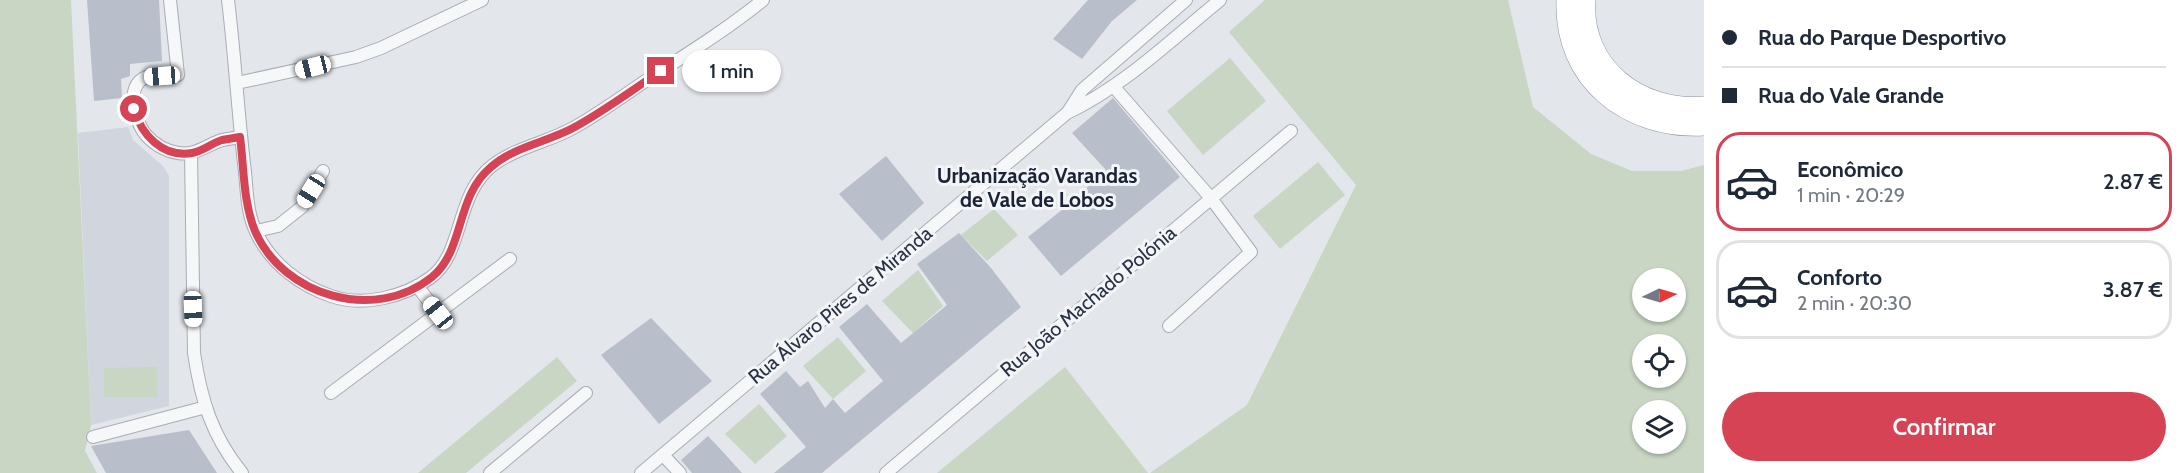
<!DOCTYPE html>
<html lang="pt">
<meta charset="utf-8">
<style>
:root{--surface:#fff;--page:#f2f2f3;--text:#1f2937;--muted:#747a83;--line:#e0e1e3;--accent:#d54355}
body{margin:0;font-family:Cabin,sans-serif;background:var(--page);color:var(--text);height:100vh;display:flex;flex-direction:column;font-size:22px;white-space:nowrap}
*{box-sizing:border-box;margin:0}
p{font-size:20px;color:var(--muted)}
.icon{flex:none;width:33px;height:33px;fill:none;stroke:currentColor;stroke-width:2;stroke-linecap:round;stroke-linejoin:round}
.map{position:relative;flex:1;overflow:hidden}
.drawer{display:flex;flex-direction:column;background:var(--surface);width:480px}
.drawer>*{flex:none}
.banner{display:grid;align-content:center;height:132px;padding:0 18px;background:var(--surface)}
.needle{width:39px;rotate:85deg}
.buttons{position:absolute;left:1632px;top:268px;display:grid;gap:12px}
.buttons a{display:grid;place-items:center;width:54px;height:54px;border-radius:50%;background:var(--surface);box-shadow:0 2px 4px #0004;font-size:30px}
.end{position:absolute;width:27px;height:27px;margin:-14px;border:8px solid #d54355;background:#fff;box-shadow:0 0 0 3px #fff}
.from{border-radius:50%}
.bubble{position:absolute;height:42px;border-radius:21px;background:var(--surface);box-shadow:0 2px 4px #0004;font-size:20px;font-weight:600;line-height:42px;text-align:center}
.car{position:absolute;width:18px;height:36px;margin:-18px -9px;border-radius:8px;box-shadow:0 0 4px 2px #0007;background:linear-gradient(#fff 24%,#345 0 40%,#fff 0 76%,#345 0 86%,#fff 0)}
.banner b{display:flex;align-items:center;gap:21px;height:57px;font-size:22px}
.banner b+b{border-top:2px solid var(--line)}
.banner i{width:15px;height:15px;background:var(--text)}
ul{padding:0;list-style:none}
li{display:flex;align-items:center;gap:18px;height:99px;margin:0 12px 9px;padding:0 6px;border:3px solid var(--line);border-radius:24px}
li div{flex:1}
li b{display:block;font-size:22px}
li em{font-style:normal;font-weight:600}
li.current{border-color:var(--accent)}
li>.icon{width:54px;height:54px;stroke-width:1.5}
.button{display:flex;gap:12px;margin-top:auto;padding:12px 18px}
.button a{flex:1;height:69px;border-radius:36px;background:var(--accent);color:#fff;font-size:24px;font-weight:600;line-height:69px;text-align:center}
main{display:flex;flex:1;min-height:0}
.map>svg:first-child{display:block}
.built{fill:#d0d5de}
.green{fill:#c8d6c3;fill-rule:evenodd}
.building{fill:#b9bfca}
.lines{fill:none;stroke-linecap:round;stroke-linejoin:round}
.minor-casing{stroke:#a7adb6;stroke-width:14}
.motorway-casing{stroke:#8993a3;stroke-width:22}
.minor{stroke:#f6f7f9;stroke-width:12}
.motorway{stroke:#fff;stroke-width:21}
.route{stroke:#d54355;stroke-width:8}
.labels{text-anchor:middle;stroke-width:6;stroke-linejoin:round;paint-order:stroke}
.street-label{font-size:20px;fill:#293345;stroke:#f3f5f8}
.neighbourhood-label{font-size:21px;font-weight:bold;fill:#1b2436;stroke:#f3f5f8}
</style>
<main>
<div class="map">
<svg width="1704" height="473" viewBox="0 0 1704 473">
<rect width="100%" height="100%" fill="#e3e6eb"/>
<path class="built" d="M 128,127 L 133,140 L 164,167 L 169,176 L 169,406 L 91,425 L 78,133 Z"/>
<g class="green">
<path d="M 0,0 L 71,0 L 91,425 L 85,451 L 97,473 L 0,473 Z"/>
<path d="M 1265,0 L 1508,0 L 1533,107 L 1591,154 L 1632,171 L 1681,171 L 1704,165 L 1704,473 L 1150,473 L 1247,405 L 1356,185 L 1229,32 ZM 1642,279 L 1676,279 L 1676,312 L 1642,312 ZM 1642,345 L 1676,345 L 1676,378 L 1642,378 ZM 1642,411 L 1676,411 L 1676,444 L 1642,444 Z"/>
<path d="M 1230,58 L 1266,101 L 1203,155 L 1167,111 Z"/>
<path d="M 1318,162 L 1345,195 L 1280,249 L 1253,216 Z"/>
<path d="M 994,209 L 1018,235 L 987,261 L 961,235 Z"/>
<path d="M 918,270 L 943,306 L 913,333 L 882,301 Z"/>
<path d="M 838,337 L 866,371 L 833,399 L 803,366 Z"/>
<path d="M 557,357 L 577,381 L 466,473 L 418,473 Z"/>
<path d="M 157,367 L 157,397 L 104,397 L 104,368 Z"/>
<path d="M 1065,367 L 1148,473 L 937,473 Z"/>
<path d="M 759,404 L 787,436 L 755,464 L 725,434 Z"/>
</g>
<g class="building">
<path d="M 87,0 L 159,0 L 162,61 L 130,64 L 130,76 L 121,79 L 122,98 L 94,101 Z"/>
<path d="M 1088,0 L 1137,0 L 1112,21 L 1082,59 L 1053,39 Z"/>
<path d="M 1113,98 L 1180,177 L 1061,276 L 1028,237 L 1068,205 L 1106,170 L 1072,133 Z"/>
<path d="M 886,156 L 924,203 L 882,241 L 839,194 Z"/>
<path d="M 959,233 L 991,268 L 1021,307 L 822,473 L 774,473 L 806,447 L 760,394 L 786,371 L 800,387 L 808,381 L 825,408 L 833,399 L 845,413 L 883,381 L 839,327 L 867,304 L 901,343 L 947,305 L 917,264 Z"/>
<path d="M 651,318 L 712,381 L 659,424 L 601,355 Z"/>
<path d="M 189,430 L 217,473 L 106,473 L 91,446 Z"/>
<path d="M 708,436 L 723,452 L 742,473 L 692,473 L 681,460 Z"/>
</g>
<g class="lines">
<defs>
<g id="minor">
<path d="M 170,0 L 178,75 C 169,76 155,74 146,77 C 124,86 135,122 146,135 C 154,144 166,151 178,153 C 195,156 207,145 222,140 C 228,139 234,138 240,137"/>
<path d="M 228,0 C 235,57 238,115 245,172 C 247,192 247,215 257,234 C 272,264 299,285 331,296 C 363,307 404,297 430,278 C 465,253 454,195 493,165 C 517,147 549,142 575,127 C 600,113 623,96 647,80 C 687,54 726,30 763,0"/>
<path d="M 237,83 L 356,57 L 381,48 L 482,0"/>
<path d="M 1114,87 L 1210,197 L 1251,252 L 1169,326"/>
<path d="M 1068,112 L 1082,90 L 1186,0"/>
<path d="M 191,153 L 194,353 C 201,400 212,436 242,473"/>
<path d="M 256,231 L 278,226 L 302,207 L 323,171"/>
<path d="M 417,286 L 438,313"/>
<path d="M 331,393 L 510,259"/>
<path d="M 93,437 L 206,407"/>
<path d="M 663,455 L 680,473"/>
<path d="M 490,473 L 586,393"/>
<path d="M 641,473 L 1067,113 C 1124,86 1171,40 1220,0"/>
<path d="M 886,473 L 1291,131"/>
</g>
<g id="motorway">
<path d="M 1567,0 C 1564,80 1628,129 1704,125"/>
<path d="M 1585,0 C 1580,68 1640,113 1704,107"/>
</g>
</defs>
<use href="#minor" class="minor-casing"/>
<use href="#motorway" class="motorway-casing"/>
<use href="#minor" class="minor"/>
<use href="#motorway" class="motorway"/>
</g>
<g class="lines">
<path class="route" d="M 134,109 C 141,134 162,158 192,153 C 203,151 212,143 222,140 C 228,139 234,138 240,137 C 244,167 243,202 255,231 C 283,296 375,323 432,277 C 465,250 455,197 491,167 C 513,147 547,142 573,128 C 603,112 632,90 661,71"/>
</g>
<g class="labels">
<g class="street-label">
<text transform="translate(1088 301) rotate(-40)" y="7">Rua João Machado Polónia</text>
<text transform="translate(840 305) rotate(-40)" y="7">Rua Álvaro Pires de Miranda</text>
</g>
<g class="neighbourhood-label">
<text x="1037" y="183">Urbanização Varandas<tspan x="1037" dy="24">de Vale de Lobos</tspan></text>
</g>
</g>
</svg>
<div class="buttons">
<a><svg class="needle" viewBox="-14 -14 28 28"><path d="M0-13l5 13h-10z" fill="#e53935"/><path d="M0 13l5-13h-10z" fill="#747a83"/></svg></a>
<a><svg class="icon" aria-label="locate" viewBox="0 0 24 24"><circle cx="12" cy="12" r="6"/><path d="M12 2v4M12 18v4M2 12h4M18 12h4"/></svg></a>
<a><svg class="icon" aria-label="layers" viewBox="0 0 24 24"><path d="M12 4l9 5-9 5-9-5zM3 14l9 5 9-5"/></svg></a>
</div>
<i class="end from" style="left:134px;top:109px"></i>
<i class="end" style="left:661px;top:71px"></i>
<div class="bubble" style="left:682px;top:50px;width:99px">1 min</div>
<i class="car" style="left:313px;top:67px;rotate:256deg"></i>
<i class="car" style="left:162px;top:76px;rotate:266deg"></i>
<i class="car" style="left:311px;top:191px;rotate:212deg"></i>
<i class="car" style="left:193px;top:309px;rotate:178deg"></i>
<i class="car" style="left:438px;top:313px;rotate:321deg"></i>
</div>
<section class="drawer">
<div class="banner">
<b><i class="from"></i>Rua do Parque Desportivo</b>
<b><i></i>Rua do Vale Grande</b>
</div>
<ul>
<li class="current"><svg class="icon" aria-label="car" viewBox="0 0 24 24"><path d="M5 17H2v-5l4-1 3-4h7l3 4 3 1v5h-3M9 17h6M6 11h13"/><circle cx="7" cy="17" r="2"/><circle cx="17" cy="17" r="2"/></svg><div><b>Econômico</b><p>1 min · 20:29</p></div><em>2.87 €</em></li>
<li><svg class="icon" aria-label="car" viewBox="0 0 24 24"><path d="M5 17H2v-5l4-1 3-4h7l3 4 3 1v5h-3M9 17h6M6 11h13"/><circle cx="7" cy="17" r="2"/><circle cx="17" cy="17" r="2"/></svg><div><b>Conforto</b><p>2 min · 20:30</p></div><em>3.87 €</em></li>
</ul>
<div class="button"><a>Confirmar</a></div>
</section>
</main>
